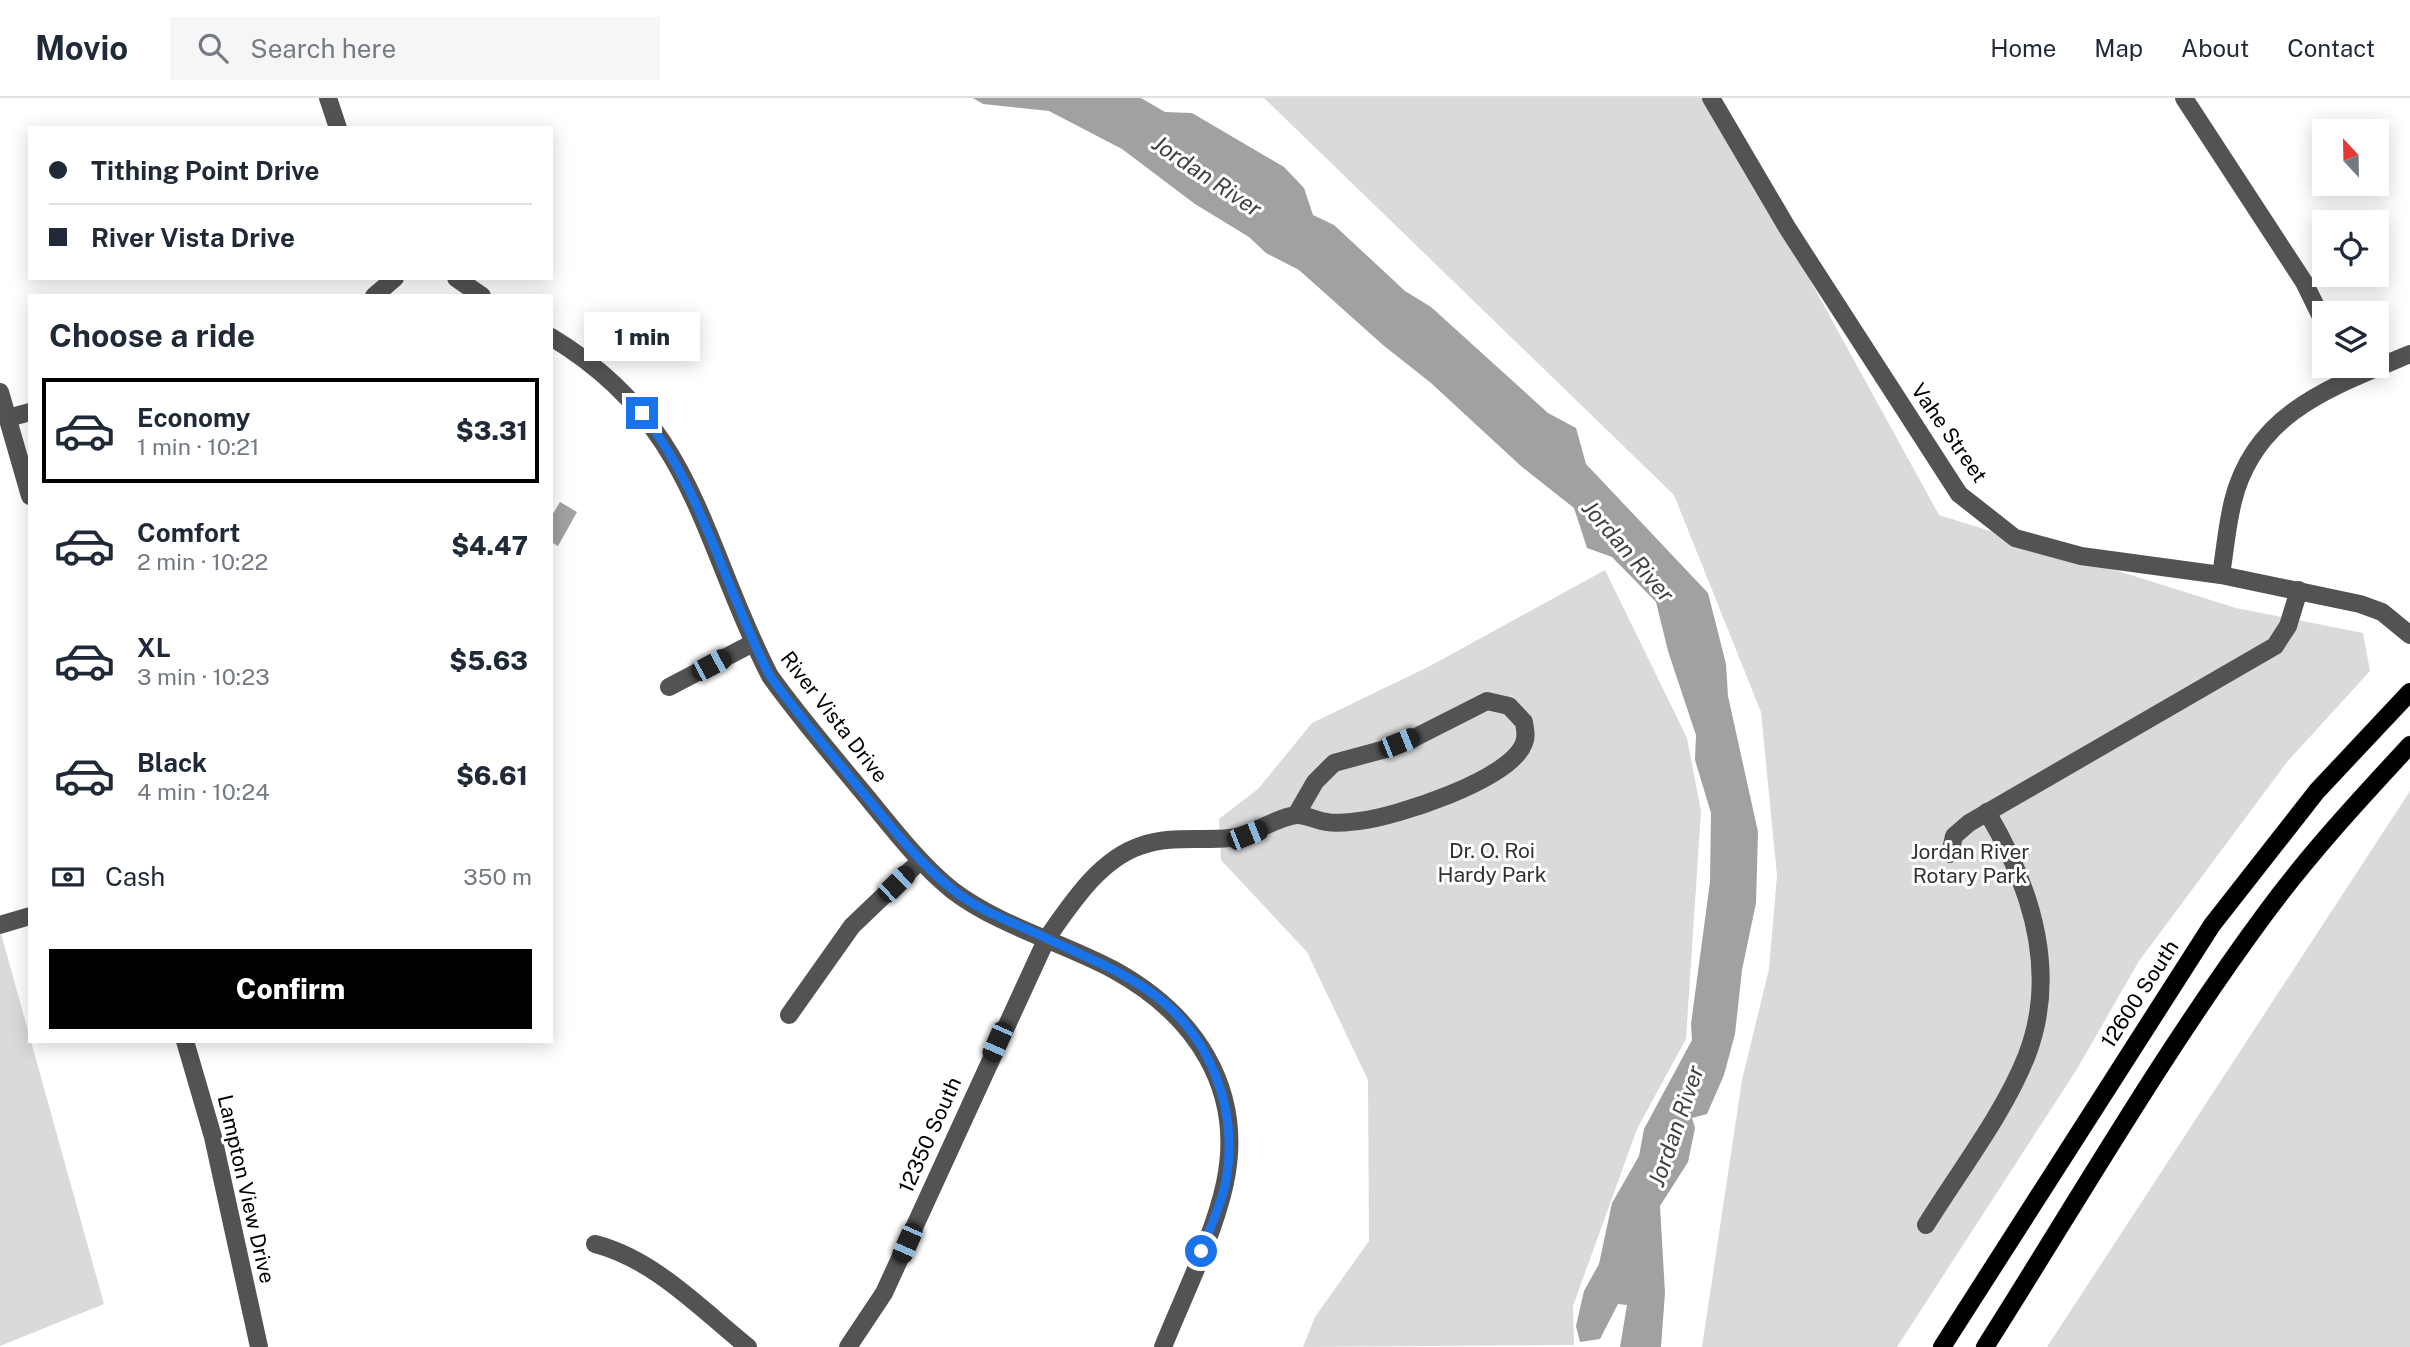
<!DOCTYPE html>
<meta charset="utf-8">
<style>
:root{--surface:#fff;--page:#f6f6f7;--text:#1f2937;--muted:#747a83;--line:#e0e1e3;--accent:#000}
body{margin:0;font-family:"Public Sans",sans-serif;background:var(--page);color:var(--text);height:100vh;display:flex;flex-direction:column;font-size:26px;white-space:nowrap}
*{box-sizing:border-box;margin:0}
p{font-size:23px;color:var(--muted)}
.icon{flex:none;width:38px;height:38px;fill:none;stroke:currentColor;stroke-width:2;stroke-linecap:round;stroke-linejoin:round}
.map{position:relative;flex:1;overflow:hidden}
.sheet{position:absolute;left:28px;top:196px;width:525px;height:749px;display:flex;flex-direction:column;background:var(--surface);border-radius:0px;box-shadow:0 4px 18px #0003}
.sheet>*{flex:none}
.hud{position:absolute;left:28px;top:28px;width:525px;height:154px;border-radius:0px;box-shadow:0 4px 18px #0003;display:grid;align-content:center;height:154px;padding:0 21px;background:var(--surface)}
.needle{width:46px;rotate:338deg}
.tools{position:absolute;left:2312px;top:21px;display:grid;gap:14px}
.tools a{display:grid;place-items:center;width:77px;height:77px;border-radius:0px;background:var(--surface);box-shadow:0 4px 18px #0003;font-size:35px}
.end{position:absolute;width:32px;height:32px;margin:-16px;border:9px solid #1a73e8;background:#fff;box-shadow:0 0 0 4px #fff}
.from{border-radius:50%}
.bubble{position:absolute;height:49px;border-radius:0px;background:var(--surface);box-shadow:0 4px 18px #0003;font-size:23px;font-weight:800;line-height:49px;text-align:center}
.car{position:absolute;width:21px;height:42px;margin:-21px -10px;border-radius:9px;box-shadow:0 0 5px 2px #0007;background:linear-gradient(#222 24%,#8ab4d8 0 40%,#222 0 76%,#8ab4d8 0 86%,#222 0)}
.hud b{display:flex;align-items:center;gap:24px;height:66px;font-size:26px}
.hud b+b{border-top:2px solid var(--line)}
.hud i{width:18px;height:18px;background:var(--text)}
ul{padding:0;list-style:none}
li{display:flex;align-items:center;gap:21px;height:105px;margin:0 14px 10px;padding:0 7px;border:4px solid transparent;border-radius:0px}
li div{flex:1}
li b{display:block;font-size:26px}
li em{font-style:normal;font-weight:800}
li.active{border-color:var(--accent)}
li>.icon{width:63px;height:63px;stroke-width:1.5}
h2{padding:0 21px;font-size:32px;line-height:84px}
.pay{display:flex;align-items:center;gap:18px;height:77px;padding:0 21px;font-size:26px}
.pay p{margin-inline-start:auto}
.cta{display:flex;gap:14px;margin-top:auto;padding:14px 21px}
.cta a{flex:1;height:80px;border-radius:0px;background:var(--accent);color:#fff;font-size:28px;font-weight:800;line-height:80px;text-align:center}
header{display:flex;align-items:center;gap:42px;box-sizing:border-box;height:98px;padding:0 35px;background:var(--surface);border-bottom:2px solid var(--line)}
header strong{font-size:33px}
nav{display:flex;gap:38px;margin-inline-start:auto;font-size:24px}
.search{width:490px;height:63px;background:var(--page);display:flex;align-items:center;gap:18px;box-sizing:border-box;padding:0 24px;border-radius:0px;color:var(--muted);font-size:26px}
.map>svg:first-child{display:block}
.green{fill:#dadada}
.water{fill:#a1a1a1}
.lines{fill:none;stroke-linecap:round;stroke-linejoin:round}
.major-casing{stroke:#dbdbdb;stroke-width:19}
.minor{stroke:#535353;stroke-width:18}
.major{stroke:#000;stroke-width:18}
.route{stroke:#1a73e8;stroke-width:9}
.labels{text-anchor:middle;stroke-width:6;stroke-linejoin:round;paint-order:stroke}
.street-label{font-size:21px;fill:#000;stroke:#fff}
.park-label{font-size:21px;fill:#313131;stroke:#fff}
.water-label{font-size:23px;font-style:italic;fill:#424242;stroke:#fff}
</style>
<header>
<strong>Movio</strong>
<div class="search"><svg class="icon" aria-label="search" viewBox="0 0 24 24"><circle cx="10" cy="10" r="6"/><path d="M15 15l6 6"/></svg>Search here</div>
<nav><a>Home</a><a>Map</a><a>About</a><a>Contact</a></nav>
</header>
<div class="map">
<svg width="2410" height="1249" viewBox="0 0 2410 1249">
<rect width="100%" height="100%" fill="#fff"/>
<g class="green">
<path d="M 1264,0 L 1710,0 L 1939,417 L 2236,510 L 2363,535 L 2370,573 L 2287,664 L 2139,863 L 2077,971 L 1897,1249 L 1702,1249 L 1742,982 L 1769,871 L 1777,778 L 1761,614 L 1674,397 Z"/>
<path d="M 1605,472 L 1687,640 L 1701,713 L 1686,941 L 1637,1031 L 1573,1208 L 1574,1247 L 1303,1249 L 1315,1219 L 1369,1143 L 1368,982 L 1307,854 L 1221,762 L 1219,721 L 1258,691 L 1312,625 L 1430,568 Z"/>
<path d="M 2410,693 L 2410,1249 L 2047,1249 Z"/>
<path d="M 0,832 L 104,1206 L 0,1248 Z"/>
</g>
<g class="water">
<path d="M 973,0 L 1141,0 L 1165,14 L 1192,15 L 1284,69 L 1304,90 L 1313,117 L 1334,127 L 1405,193 L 1431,209 L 1548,315 L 1576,330 L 1586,366 L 1708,495 L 1726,566 L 1728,598 L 1758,734 L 1756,805 L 1742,872 L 1735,936 L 1724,977 L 1707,1016 L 1692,1020 L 1695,1030 L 1688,1064 L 1660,1108 L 1665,1195 L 1661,1249 L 1620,1249 L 1627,1207 L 1618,1206 L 1600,1241 L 1580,1244 L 1576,1228 L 1584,1193 L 1599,1166 L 1612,1105 L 1639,1058 L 1644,1031 L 1692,942 L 1691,926 L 1710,784 L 1711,715 L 1695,662 L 1696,637 L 1668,553 L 1656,504 L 1612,459 L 1587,450 L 1574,410 L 1522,369 L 1431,285 L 1383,247 L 1299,172 L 1266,155 L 1249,139 L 1195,106 L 1122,51 L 1049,13 L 983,6 Z"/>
<path d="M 560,404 L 577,414 L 558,448 L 551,444 L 551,419 Z"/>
</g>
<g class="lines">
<defs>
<g id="major">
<path d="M 1942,1249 L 2212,827 L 2317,693 L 2410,594"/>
<path d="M 1985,1249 C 2077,1104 2163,954 2265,816 C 2309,756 2360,701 2410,647"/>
</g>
</defs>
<use href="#major" class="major-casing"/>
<g class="minor">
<path d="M 328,0 L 338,30"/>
<path d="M 1711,0 L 1788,131 L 1959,396 L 2015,440 L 2081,458 L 2221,477 L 2360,506 L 2382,514 L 2410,537"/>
<path d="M 2184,0 L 2304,184 L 2324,225"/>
<path d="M 456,180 L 482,198"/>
<path d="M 374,198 L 395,180"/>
<path d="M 551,239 C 696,326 700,442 770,578 C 800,620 833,658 866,698 C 893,731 919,765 952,792 C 999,828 1062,844 1114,872 C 1194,916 1245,990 1225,1085 C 1214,1137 1183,1199 1163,1249"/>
<path d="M 0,294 L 30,398"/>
<path d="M 8,320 L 30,314"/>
<path d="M 2221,477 C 2225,452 2227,427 2233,403 C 2255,313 2334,288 2410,256"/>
<path d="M 669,589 L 753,545"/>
<path d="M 1950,756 L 1954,738 L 1969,725 L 2275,548 L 2288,528 L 2299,492"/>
<path d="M 0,827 L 30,818"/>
<path d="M 789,917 L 852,828 L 920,763"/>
<path d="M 185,943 L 213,1039 L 259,1249"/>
<path d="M 1926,1127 C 1958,1075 2005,1014 2027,957 C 2059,873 2031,788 1987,714"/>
<path d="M 595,1146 C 654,1161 701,1211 748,1249"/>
<path d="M 848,1249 L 884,1195 L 1047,840 C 1071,806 1099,762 1140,748 C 1171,737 1199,743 1230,740 C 1253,738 1273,720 1296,717 C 1305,716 1317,723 1327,724 C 1337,726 1349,724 1359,723 C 1395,719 1511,682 1524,645 C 1527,638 1525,632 1524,624 L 1509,608 L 1487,603 L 1416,639 L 1382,652 L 1334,665 L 1315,684 L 1296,717"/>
</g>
<use href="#major" class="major"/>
</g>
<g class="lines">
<path class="route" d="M 642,315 C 703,393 725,491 770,578 C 798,617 829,653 859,690 C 888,725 916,762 952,791 C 980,814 1018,826 1050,842 C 1084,858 1119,872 1149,893 C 1210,935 1239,1011 1226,1083 C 1221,1108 1210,1130 1201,1153"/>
</g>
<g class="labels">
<g class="street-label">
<text transform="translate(1949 335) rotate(55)" y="7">Vahe Street</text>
<text transform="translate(834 619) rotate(52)" y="7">River Vista Drive</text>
<text transform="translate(2140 896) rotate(-57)" y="7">12600 South</text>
<text transform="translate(930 1037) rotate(-66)" y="7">12350 South</text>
<text transform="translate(246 1091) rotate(77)" y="7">Lampton View Drive</text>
</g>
<g class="park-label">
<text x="1492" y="760">Dr. O. Roi<tspan x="1492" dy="24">Hardy Park</tspan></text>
<text x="1970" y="761">Jordan River<tspan x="1970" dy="24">Rotary Park</tspan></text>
</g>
<g class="water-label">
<text transform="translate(1207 78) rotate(34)" y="8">Jordan River</text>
<text transform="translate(1628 453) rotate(49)" y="8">Jordan River</text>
<text transform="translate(1676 1028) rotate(-71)" y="8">Jordan River</text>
</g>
</g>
</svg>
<div class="tools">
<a><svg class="needle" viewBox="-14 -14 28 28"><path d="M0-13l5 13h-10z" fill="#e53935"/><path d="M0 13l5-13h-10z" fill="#747a83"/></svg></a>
<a><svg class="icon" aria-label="locate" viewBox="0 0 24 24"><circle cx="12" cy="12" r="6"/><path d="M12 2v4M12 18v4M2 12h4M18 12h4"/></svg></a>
<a><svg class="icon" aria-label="layers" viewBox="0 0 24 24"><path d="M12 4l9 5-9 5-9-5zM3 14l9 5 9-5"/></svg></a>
</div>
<i class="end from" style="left:1201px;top:1153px"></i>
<i class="end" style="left:642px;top:315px"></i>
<div class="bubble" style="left:584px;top:214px;width:116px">1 min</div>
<i class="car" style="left:711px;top:567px;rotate:62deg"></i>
<i class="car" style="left:1399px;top:645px;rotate:68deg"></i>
<i class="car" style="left:1247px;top:737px;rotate:68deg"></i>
<i class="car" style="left:896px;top:786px;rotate:46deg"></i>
<i class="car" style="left:997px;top:944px;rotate:204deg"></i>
<i class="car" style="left:907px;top:1145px;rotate:204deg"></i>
<div class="hud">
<b><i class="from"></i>Tithing Point Drive</b>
<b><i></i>River Vista Drive</b>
</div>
<section class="sheet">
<h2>Choose a ride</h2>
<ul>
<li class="active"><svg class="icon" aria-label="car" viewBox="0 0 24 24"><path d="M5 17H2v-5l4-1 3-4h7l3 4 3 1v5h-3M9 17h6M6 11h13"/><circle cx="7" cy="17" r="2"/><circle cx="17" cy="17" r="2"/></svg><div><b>Economy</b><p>1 min · 10:21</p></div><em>$3.31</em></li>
<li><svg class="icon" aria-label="car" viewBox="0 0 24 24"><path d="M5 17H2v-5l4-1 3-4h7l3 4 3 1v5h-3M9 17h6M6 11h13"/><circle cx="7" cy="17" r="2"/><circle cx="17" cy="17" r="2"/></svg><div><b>Comfort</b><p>2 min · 10:22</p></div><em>$4.47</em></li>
<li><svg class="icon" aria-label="car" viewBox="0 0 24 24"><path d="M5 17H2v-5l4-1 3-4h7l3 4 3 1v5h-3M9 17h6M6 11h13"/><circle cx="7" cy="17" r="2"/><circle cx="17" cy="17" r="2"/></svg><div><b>XL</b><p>3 min · 10:23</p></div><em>$5.63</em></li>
<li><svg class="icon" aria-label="car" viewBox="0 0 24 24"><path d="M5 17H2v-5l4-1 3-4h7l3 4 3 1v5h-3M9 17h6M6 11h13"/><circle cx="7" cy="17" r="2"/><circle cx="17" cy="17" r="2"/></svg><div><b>Black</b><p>4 min · 10:24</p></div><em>$6.61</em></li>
</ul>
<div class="pay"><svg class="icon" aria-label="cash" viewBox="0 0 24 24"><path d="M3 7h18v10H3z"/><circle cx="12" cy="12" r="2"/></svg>Cash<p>350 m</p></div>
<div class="cta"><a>Confirm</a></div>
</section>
</div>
